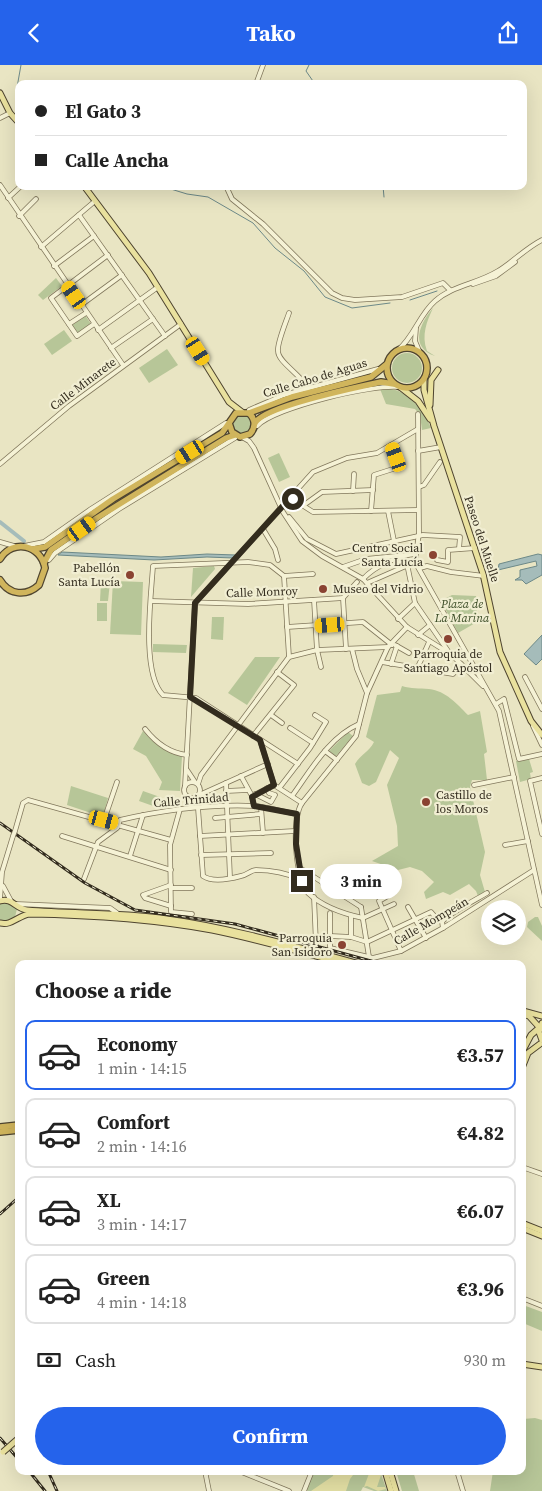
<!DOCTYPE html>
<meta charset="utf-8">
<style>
:root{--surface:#fff;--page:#f6f6f6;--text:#222;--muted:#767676;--line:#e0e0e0;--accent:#2563eb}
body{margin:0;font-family:"Source Serif 4",serif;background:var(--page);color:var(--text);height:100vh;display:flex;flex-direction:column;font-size:19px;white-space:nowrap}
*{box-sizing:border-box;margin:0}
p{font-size:16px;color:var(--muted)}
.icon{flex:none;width:28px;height:28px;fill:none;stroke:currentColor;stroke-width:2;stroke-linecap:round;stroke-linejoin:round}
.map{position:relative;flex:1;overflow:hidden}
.details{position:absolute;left:15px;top:895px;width:511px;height:515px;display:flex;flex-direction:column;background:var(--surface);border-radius:10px;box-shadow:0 5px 20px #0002}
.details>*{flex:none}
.banner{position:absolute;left:15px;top:15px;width:512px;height:110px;border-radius:10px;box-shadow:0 5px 20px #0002;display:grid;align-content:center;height:110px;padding:0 20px;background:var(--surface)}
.tools{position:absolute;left:481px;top:835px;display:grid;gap:10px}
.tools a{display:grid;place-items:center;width:45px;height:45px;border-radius:50%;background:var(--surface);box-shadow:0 5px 20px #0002;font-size:25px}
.end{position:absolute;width:22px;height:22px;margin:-11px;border:6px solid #332c1e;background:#fff;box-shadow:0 0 0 2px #fff}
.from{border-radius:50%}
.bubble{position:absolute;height:35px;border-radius:18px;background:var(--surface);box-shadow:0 5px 20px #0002;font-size:16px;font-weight:700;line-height:35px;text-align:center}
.car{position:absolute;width:15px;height:30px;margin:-15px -8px;border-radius:6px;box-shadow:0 0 4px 1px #0007;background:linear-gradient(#f5c518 24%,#345 0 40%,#f5c518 0 76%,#345 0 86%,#f5c518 0)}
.banner b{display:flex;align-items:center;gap:18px;height:48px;font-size:19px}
.banner b+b{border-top:1px solid var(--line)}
.banner i{width:12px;height:12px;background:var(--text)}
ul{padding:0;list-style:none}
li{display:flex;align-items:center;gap:15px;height:70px;margin:0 10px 8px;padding:0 10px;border:2px solid var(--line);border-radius:10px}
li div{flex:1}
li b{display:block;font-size:19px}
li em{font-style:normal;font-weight:700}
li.selected{border-color:var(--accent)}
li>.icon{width:45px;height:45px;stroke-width:1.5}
h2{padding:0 20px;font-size:22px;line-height:60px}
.pay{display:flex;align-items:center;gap:12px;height:55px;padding:0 20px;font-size:19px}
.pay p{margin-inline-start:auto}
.action{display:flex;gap:10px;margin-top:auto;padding:10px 20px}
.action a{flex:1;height:58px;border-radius:30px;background:var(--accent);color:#fff;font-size:20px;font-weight:700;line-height:58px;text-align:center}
header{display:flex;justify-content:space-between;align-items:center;height:65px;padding:0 20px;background:var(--accent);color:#fff;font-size:22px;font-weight:700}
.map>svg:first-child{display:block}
.green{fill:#b7c698}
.sand{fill:#e2dea3}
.water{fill:#a5bcba;stroke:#6d8988}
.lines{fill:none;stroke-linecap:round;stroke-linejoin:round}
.stream{stroke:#6d8988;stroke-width:1}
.canal{stroke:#a5bcba;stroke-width:4}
.minor-casing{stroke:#81775c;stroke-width:5.5}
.major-casing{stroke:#4f4530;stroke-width:7}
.highway-casing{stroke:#4f4530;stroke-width:8}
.minor{stroke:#f5f2d5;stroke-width:4}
.major{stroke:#e9e19e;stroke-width:5}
.highway{stroke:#d0b55c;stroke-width:5.5}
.rail-casing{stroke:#332c1e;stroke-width:3}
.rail{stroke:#f1eed2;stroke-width:1;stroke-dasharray:4;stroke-linecap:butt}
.minor-bridge-casing{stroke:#81775c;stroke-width:5.5;stroke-linecap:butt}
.major-bridge-casing{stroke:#4f4530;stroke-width:7;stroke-linecap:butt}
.minor-bridge{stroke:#f5f2d5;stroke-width:4}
.major-bridge{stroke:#e9e19e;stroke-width:5}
.route{stroke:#332c1e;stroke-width:6}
.poi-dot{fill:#8a4332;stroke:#f1eed2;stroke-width:2}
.labels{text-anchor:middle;stroke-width:4.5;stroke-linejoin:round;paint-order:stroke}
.street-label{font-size:12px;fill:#332c1e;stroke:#f1eed2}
.poi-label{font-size:12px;fill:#332c1e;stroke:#f1eed2;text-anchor:end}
.park-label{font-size:12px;font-style:italic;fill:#3c4d27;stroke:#f1eed2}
</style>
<header><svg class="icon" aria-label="back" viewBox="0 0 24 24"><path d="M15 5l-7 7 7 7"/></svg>Tako<svg class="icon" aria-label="share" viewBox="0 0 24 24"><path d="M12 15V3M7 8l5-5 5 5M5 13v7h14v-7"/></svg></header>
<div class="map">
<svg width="542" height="1426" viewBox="0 0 542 1426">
<rect width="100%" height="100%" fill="#e9e5c3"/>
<g class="green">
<path d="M 56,213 L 62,221 L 43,235 L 38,230 Z"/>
<path d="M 433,243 C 427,256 421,270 427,286 L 435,291 C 409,282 420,258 433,243 Z"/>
<path d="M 85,250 L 91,259 L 78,268 L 72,260 Z"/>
<path d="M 64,265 L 72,276 L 52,290 L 44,279 Z"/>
<path d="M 167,284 L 178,300 L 149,318 L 139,303 Z"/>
<circle cx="407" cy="303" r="15"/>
<path d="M 380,324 C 404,320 423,343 431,363 L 422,365 L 420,350 L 415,344 L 386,339 Z"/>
<circle cx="242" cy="359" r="10"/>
<path d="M 279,388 L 290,412 L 279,417 L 268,393 Z"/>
<path d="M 214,501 L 215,504 L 191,532 L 193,503 Z"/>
<path d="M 113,516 L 143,517 L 141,570 L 110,569 Z"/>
<path d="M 101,517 L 110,517 L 108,536 L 100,536 Z"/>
<path d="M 452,530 L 476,531 L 477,557 L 458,568 L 441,536 Z"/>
<rect x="97" y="538" width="10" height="18"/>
<path d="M 212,552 L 224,552 L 223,575 L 211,574 Z"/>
<path d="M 153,579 L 187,580 L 186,588 L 153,587 Z"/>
<path d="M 255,592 L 280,592 L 247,640 L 228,628 Z"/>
<path d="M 402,621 C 411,624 419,623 429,624 C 446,626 457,639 468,650 L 480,646 L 487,687 L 484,689 L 487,715 L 472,715 L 470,722 L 485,787 L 480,810 L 485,827 L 478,831 L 476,826 L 469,819 L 450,830 L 443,827 L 426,834 L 424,827 L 434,817 L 422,806 L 410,802 L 398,805 L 372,796 L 398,781 L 397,761 L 387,720 L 399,693 L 390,685 L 376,717 L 369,721 L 362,718 L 355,699 C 361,689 369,687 374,677 L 366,672 L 377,630 L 400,627 Z"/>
<path d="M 143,666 C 153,678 167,688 182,691 L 180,726 L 159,725 L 162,717 L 146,691 L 133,684 Z"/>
<path d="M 348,667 L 353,671 L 336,691 L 329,686 Z"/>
<path d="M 529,694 L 533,707 L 530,708 L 531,714 L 520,717 L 516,696 Z"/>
<path d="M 71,721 L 108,733 L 103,752 L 67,740 Z"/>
<path d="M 143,726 L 160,732 L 156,742 L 139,736 Z"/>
<path d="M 5,835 L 17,844 L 14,856 L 0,858 L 0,836 Z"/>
<path d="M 535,852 L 538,852 L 542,861 L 542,876 L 527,862 L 528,857 Z"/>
<path d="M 523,1240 L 542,1247 L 542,1266 L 523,1258 Z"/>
<path d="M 535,1353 L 542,1355 L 542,1426 L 490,1426 L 493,1406 L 522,1406 L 523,1354 Z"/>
<path d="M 314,1406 L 380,1406 L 387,1426 L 374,1426 L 363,1422 L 361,1426 L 308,1426 L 306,1425 Z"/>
<path d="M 396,1406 L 413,1406 L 419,1426 L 402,1426 Z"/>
</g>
<g class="sand">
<path d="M 334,1406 L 356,1406 L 350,1414 L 346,1426 L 311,1426 L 333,1411 Z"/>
<path d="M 370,1406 L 381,1410 L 377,1422 L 385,1422 L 386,1424 L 378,1426 L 367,1421 L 364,1422 Z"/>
</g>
<g class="water">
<path d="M 62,487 L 161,492 L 207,489 L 236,490 L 233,493 L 207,492 L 154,495 L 58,490 Z"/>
<path d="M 538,489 L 542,490 L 542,510 L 526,519 L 522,515 L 515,515 L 520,512 L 520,505 L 537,501 L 536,496 L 498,505 L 499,499 Z"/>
<path d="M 542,570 L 542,594 L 536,600 L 524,589 Z"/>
</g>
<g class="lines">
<g class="stream">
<path d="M 309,0 L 306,6 L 315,19"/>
<path d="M 19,41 L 16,28 L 21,0"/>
<path d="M 161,121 L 187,129 L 208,132 L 253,158 L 275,183 L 304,206 L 325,232 L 352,243 L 390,238"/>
<path d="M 383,121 L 384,132"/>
<path d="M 410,235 L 437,226"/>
</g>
<path class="canal" d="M 0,457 L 24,476"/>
<defs>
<g id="minor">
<path d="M 256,19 L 263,0"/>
<path d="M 0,53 L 10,48"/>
<path d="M 0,120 L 123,300"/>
<path d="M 226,121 L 232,134 L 263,159 L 332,228 L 342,233 L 355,235 L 402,232 L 443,218 L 450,225"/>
<path d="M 8,133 L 21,121"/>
<path d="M 79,150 L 165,271"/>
<path d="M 19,151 L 36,134"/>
<path d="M 41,182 L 95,136"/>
<path d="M 54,201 L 94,171"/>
<path d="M 473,219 L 496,211 L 515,197"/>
<path d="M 81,240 L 122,210"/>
<path d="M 289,248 C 286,257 277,278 278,286 C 278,298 303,310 307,324"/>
<path d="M 69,259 L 86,248"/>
<path d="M 94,259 L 77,271 L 51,233 L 108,190"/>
<path d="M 416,263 L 415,276 L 420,288"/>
<path d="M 98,265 L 158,222"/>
<path d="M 111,283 L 153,254"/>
<path d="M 398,285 C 414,272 419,250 435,236 C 453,220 477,219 498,206 C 513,197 526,183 542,175"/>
<path d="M 249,345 L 284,330 L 378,304"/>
<path d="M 257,361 C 275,342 373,319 399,322"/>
<path d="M 242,372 L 249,376 L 254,383 L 283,447 L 302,476 L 322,491 L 363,514 L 407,562 L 452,590 L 483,621"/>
<path d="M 418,386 L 441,382"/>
<path d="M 0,399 L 69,341 L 181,259"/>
<path d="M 419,422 L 424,420 L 440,397"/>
<path d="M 353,426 L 354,409"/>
<path d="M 291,433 L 313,447 L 418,445"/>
<path d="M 304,440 L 322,427 L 373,425"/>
<path d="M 371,446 L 374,410 L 396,403 L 396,392 L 391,380"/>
<path d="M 388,446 L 394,476"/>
<path d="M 289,452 L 307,474 L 336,489 L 423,470 L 460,472 L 459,484"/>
<path d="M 263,464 L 275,484 L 278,495"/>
<path d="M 0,477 L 14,481"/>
<path d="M 24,481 L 44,477 L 91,444 L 226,358"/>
<path d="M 49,495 L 55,488 L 119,444 L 235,373"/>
<path d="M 437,495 L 448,497 L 448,485 L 475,483"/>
<path d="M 415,497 L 499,646 L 542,840"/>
<path d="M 415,497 L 419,468 L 418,349"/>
<path d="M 407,499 L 415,538 L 448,586"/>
<path d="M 343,502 L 366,494 L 406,490"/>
<path d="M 420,503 L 427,501 L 451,507 L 484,511"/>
<path d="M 284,511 L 270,500 L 248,497 L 153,501 C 151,532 141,608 163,630 L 196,633 L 298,699"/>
<path d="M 284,511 L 289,592"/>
<path d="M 284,511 L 313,509"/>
<path d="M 363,514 C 375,501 397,491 415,489"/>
<path d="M 367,518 L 415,497"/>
<path d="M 314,535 L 317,585 L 321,602"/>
<path d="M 151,536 L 248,539 L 343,533"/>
<path d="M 398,554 L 415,538"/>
<path d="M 287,562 L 363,557 L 392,580"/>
<path d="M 418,570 L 430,560"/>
<path d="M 395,580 L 409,588"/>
<path d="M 346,584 L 343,533 L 357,517"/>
<path d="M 352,584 L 357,604 L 367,628"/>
<path d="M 382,597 L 453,609 L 461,599"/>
<path d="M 391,599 L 397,581"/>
<path d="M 417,604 L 429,577"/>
<path d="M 525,612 L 542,644"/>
<path d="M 496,639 L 504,634 L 519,694 L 542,689"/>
<path d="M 271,650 L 282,658"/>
<path d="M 533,661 L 542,680"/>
<path d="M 290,663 L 313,678"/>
<path d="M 145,664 C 156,678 169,688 187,690"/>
<path d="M 253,671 L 294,620 L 277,607"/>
<path d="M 260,675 L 274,720 L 302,738"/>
<path d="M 325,686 L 337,695"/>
<path d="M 187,705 L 195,717"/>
<path d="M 241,711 L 252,731 L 254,741"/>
<path d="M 542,713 L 530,716 L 542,769"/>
<circle cx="192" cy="725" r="8"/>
<path d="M 226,718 L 230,813"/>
<path d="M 198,719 L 201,710 L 289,592 L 317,585 L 388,582"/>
<path d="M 474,720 L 514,712"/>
<path d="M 185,721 L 195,538 L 313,407 L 347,393 L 377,388 L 418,364"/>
<path d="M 280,722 L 310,683 L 326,657 L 315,650"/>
<path d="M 226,726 L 247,725"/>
<path d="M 255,729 L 271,737 L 275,730 L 269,728 L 267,723"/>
<path d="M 254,730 L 274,720"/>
<path d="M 187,731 L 190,740"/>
<path d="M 197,731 L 268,699"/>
<path d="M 292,731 C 311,705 329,672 359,659"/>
<path d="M 261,742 L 263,768"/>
<path d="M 198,743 L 203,811 C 213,818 230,814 241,811 C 247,810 251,805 256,805 C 271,805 289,809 303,815"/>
<path d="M 180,744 L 170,780 L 171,847 L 192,849"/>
<path d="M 215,753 L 261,749"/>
<path d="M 104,755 L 117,717"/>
<path d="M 15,766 L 23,738 L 28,735 L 171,775"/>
<path d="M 62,771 L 171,805"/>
<path d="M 200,771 L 295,766"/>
<path d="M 505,780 L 528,776"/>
<path d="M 201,790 L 271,788"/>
<path d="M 130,791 L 143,750"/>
<path d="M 300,803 L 361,842"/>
<path d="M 84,814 L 98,777 L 117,763 L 120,755 C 164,745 210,739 255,741 C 269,742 283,747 297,749"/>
<path d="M 323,819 L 327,813 L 341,819 L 351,816"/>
<path d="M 171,820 L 143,830 L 145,833 L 171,841"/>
<path d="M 3,821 L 11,836"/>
<path d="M 171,823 L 192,823"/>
<path d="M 314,832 L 316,879"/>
<path d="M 386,832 L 379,836 L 401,886"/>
<path d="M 0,834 L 2,807 L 13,771"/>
<path d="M 16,839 L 110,843 L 117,848"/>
<path d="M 361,842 L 369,892"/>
<path d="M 408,842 L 426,873"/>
<path d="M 330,848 L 330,883 L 373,893 L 401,886 L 443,863 L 534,805"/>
<path d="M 363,853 C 344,849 323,842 308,828 C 295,814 291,753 302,738 L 356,671 L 367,628 L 388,582 L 407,562"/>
<path d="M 363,853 L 394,839"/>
<path d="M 443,863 L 442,857 C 446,850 477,834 487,828"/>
<path d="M 330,871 L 351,872 L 367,877 L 431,847 L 437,854 L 445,852"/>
<path d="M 351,872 L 351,851"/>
<path d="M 522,1102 L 542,1109"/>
<path d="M 522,1233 L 542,1241"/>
<path d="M 205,1406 L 209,1426"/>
<path d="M 239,1406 L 289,1426"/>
<path d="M 457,1406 L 463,1426"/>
<path d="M 304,1426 L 312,1406"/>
</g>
<g id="major">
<path d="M 0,28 L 10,48 L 19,58"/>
<path d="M 84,121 L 149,208 L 229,337 L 242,347"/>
<path d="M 424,314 L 424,325 L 434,361 L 483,509 L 500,587 L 531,656 L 542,670"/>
<path d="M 400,322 L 418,336 L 430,354"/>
<path d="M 430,340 L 431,315 L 438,305"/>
<path d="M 0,836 C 12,832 16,844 27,845 C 72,849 116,847 160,853 C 228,862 294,881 360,899"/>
<path d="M 0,858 C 11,861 18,851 29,849 C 91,850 152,854 212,865 C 257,874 301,887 345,899"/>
<path d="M 523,946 L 542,951"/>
<path d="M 522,949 L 529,951 L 539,962"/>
<path d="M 542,958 L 539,967 L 542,975"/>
<path d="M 522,987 L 531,970 L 539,963"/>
<path d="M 522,1003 L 528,988 L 540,979"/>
<path d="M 522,1158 L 542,1166"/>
<path d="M 522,1163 L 542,1171"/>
<path d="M 522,1299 L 542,1302"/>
<path d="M 385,1406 L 391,1426"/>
<path d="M 390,1406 L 396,1426"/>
</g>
<g id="highway">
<circle cx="407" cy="303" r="20"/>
<path d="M 249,348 L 292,332 L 371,312 L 387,299"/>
<path d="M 255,358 C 264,341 358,322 381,317 L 394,319"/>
<path d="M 33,484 L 45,482 L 113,434 L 222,368 L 236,348 L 249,348 C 256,355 256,362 250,369 L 240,372 L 232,367 L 229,358"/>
<path d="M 0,494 C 13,473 41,480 45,503 L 39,520 C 26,532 9,530 0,515"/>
<path d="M 44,498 L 51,485 L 97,453 L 226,373 L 235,370"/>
<path d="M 0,1062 L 19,1060"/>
<path d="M 0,1067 L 19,1065"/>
</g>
</defs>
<use href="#minor" class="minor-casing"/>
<use href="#major" class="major-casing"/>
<use href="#highway" class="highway-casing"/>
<use href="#minor" class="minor"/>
<use href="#major" class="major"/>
<use href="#highway" class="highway"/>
<defs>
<g id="rail">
<path d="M 0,758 L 85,818 L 135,845 L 235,859 L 382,899"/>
<path d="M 0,1149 L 19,1132"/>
<path d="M 0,1373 L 19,1395"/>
<path d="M 29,1406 L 45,1426"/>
<path d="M 48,1406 L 57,1426"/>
</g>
</defs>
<use href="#rail" class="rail-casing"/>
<use href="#rail" class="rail"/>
<defs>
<path id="minor-bridge" d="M 13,771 L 15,766"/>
<path id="major-bridge" d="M 3,1387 L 19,1373"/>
</defs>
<use href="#minor-bridge" class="minor-bridge-casing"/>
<use href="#major-bridge" class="major-bridge-casing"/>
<use href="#minor-bridge" class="minor-bridge"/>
<use href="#major-bridge" class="major-bridge"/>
</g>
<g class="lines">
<path class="route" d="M 293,434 L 291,432 L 195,538 L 190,632 L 260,675 L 274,720 L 252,732 L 254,741 L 297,749 L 296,779 L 302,816"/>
</g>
<g class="poi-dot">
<circle cx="433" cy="490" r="5"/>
<circle cx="130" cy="510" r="5"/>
<circle cx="323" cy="524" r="5"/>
<circle cx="448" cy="574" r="5"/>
<circle cx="426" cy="737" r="5"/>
<circle cx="342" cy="880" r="5"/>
</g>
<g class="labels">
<g class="street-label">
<text transform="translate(315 313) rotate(-17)" y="4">Calle Cabo de Aguas</text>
<text transform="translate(83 319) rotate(-37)" y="4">Calle Minarete</text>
<text transform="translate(482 474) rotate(72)" y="4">Paseo del Muelle</text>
<text transform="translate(262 527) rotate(-2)" y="4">Calle Monroy</text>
<text transform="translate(191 735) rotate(-5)" y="4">Calle Trinidad</text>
<text transform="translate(431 856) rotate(-30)" y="4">Calle Mompeán</text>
</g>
<g class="poi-label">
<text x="423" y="487">Centro Social<tspan x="423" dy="14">Santa Lucía</tspan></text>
<text x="120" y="507">Pabellón<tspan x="120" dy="14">Santa Lucía</tspan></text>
<text x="333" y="528" text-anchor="start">Museo del Vidrio</text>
<text x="448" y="593" text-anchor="middle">Parroquia de<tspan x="448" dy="14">Santiago Apóstol</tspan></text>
<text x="436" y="734" text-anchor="start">Castillo de<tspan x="436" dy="14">los Moros</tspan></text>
<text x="332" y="877">Parroquia<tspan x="332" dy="14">San Isidoro</tspan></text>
</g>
<g class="park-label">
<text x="462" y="543">Plaza de<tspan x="462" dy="14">La Marina</tspan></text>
</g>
</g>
</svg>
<div class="tools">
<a><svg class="icon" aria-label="layers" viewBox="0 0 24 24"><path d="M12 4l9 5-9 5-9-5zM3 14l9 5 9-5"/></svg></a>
</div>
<i class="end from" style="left:293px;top:434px"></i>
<i class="end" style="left:302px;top:816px"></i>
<div class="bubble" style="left:320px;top:799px;width:82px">3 min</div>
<i class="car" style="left:74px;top:230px;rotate:325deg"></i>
<i class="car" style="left:198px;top:286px;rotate:148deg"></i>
<i class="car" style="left:190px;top:387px;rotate:239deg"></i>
<i class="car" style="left:396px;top:392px;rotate:340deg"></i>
<i class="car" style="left:82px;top:464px;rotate:55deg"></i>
<i class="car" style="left:330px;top:560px;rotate:266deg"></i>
<i class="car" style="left:104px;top:755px;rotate:105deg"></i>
<div class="banner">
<b><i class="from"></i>El Gato 3</b>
<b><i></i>Calle Ancha</b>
</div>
<section class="details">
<h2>Choose a ride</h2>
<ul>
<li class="selected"><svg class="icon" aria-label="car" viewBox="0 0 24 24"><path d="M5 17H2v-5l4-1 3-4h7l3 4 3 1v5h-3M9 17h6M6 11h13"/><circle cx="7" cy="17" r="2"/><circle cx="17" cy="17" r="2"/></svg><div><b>Economy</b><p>1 min · 14:15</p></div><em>€3.57</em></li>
<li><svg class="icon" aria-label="car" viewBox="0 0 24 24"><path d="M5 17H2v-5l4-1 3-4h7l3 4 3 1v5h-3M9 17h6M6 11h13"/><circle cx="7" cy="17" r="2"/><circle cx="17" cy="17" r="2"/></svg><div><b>Comfort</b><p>2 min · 14:16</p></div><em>€4.82</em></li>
<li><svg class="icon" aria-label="car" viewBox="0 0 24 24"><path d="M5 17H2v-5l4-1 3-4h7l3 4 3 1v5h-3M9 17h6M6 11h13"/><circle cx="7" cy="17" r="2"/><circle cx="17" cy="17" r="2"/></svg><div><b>XL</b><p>3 min · 14:17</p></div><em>€6.07</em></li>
<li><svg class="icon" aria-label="car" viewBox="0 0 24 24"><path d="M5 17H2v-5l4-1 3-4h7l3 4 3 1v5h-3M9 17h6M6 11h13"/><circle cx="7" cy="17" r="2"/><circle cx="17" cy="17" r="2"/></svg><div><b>Green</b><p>4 min · 14:18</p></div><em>€3.96</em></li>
</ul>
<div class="pay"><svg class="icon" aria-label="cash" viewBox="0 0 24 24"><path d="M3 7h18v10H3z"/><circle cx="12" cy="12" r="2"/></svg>Cash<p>930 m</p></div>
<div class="action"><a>Confirm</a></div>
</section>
</div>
